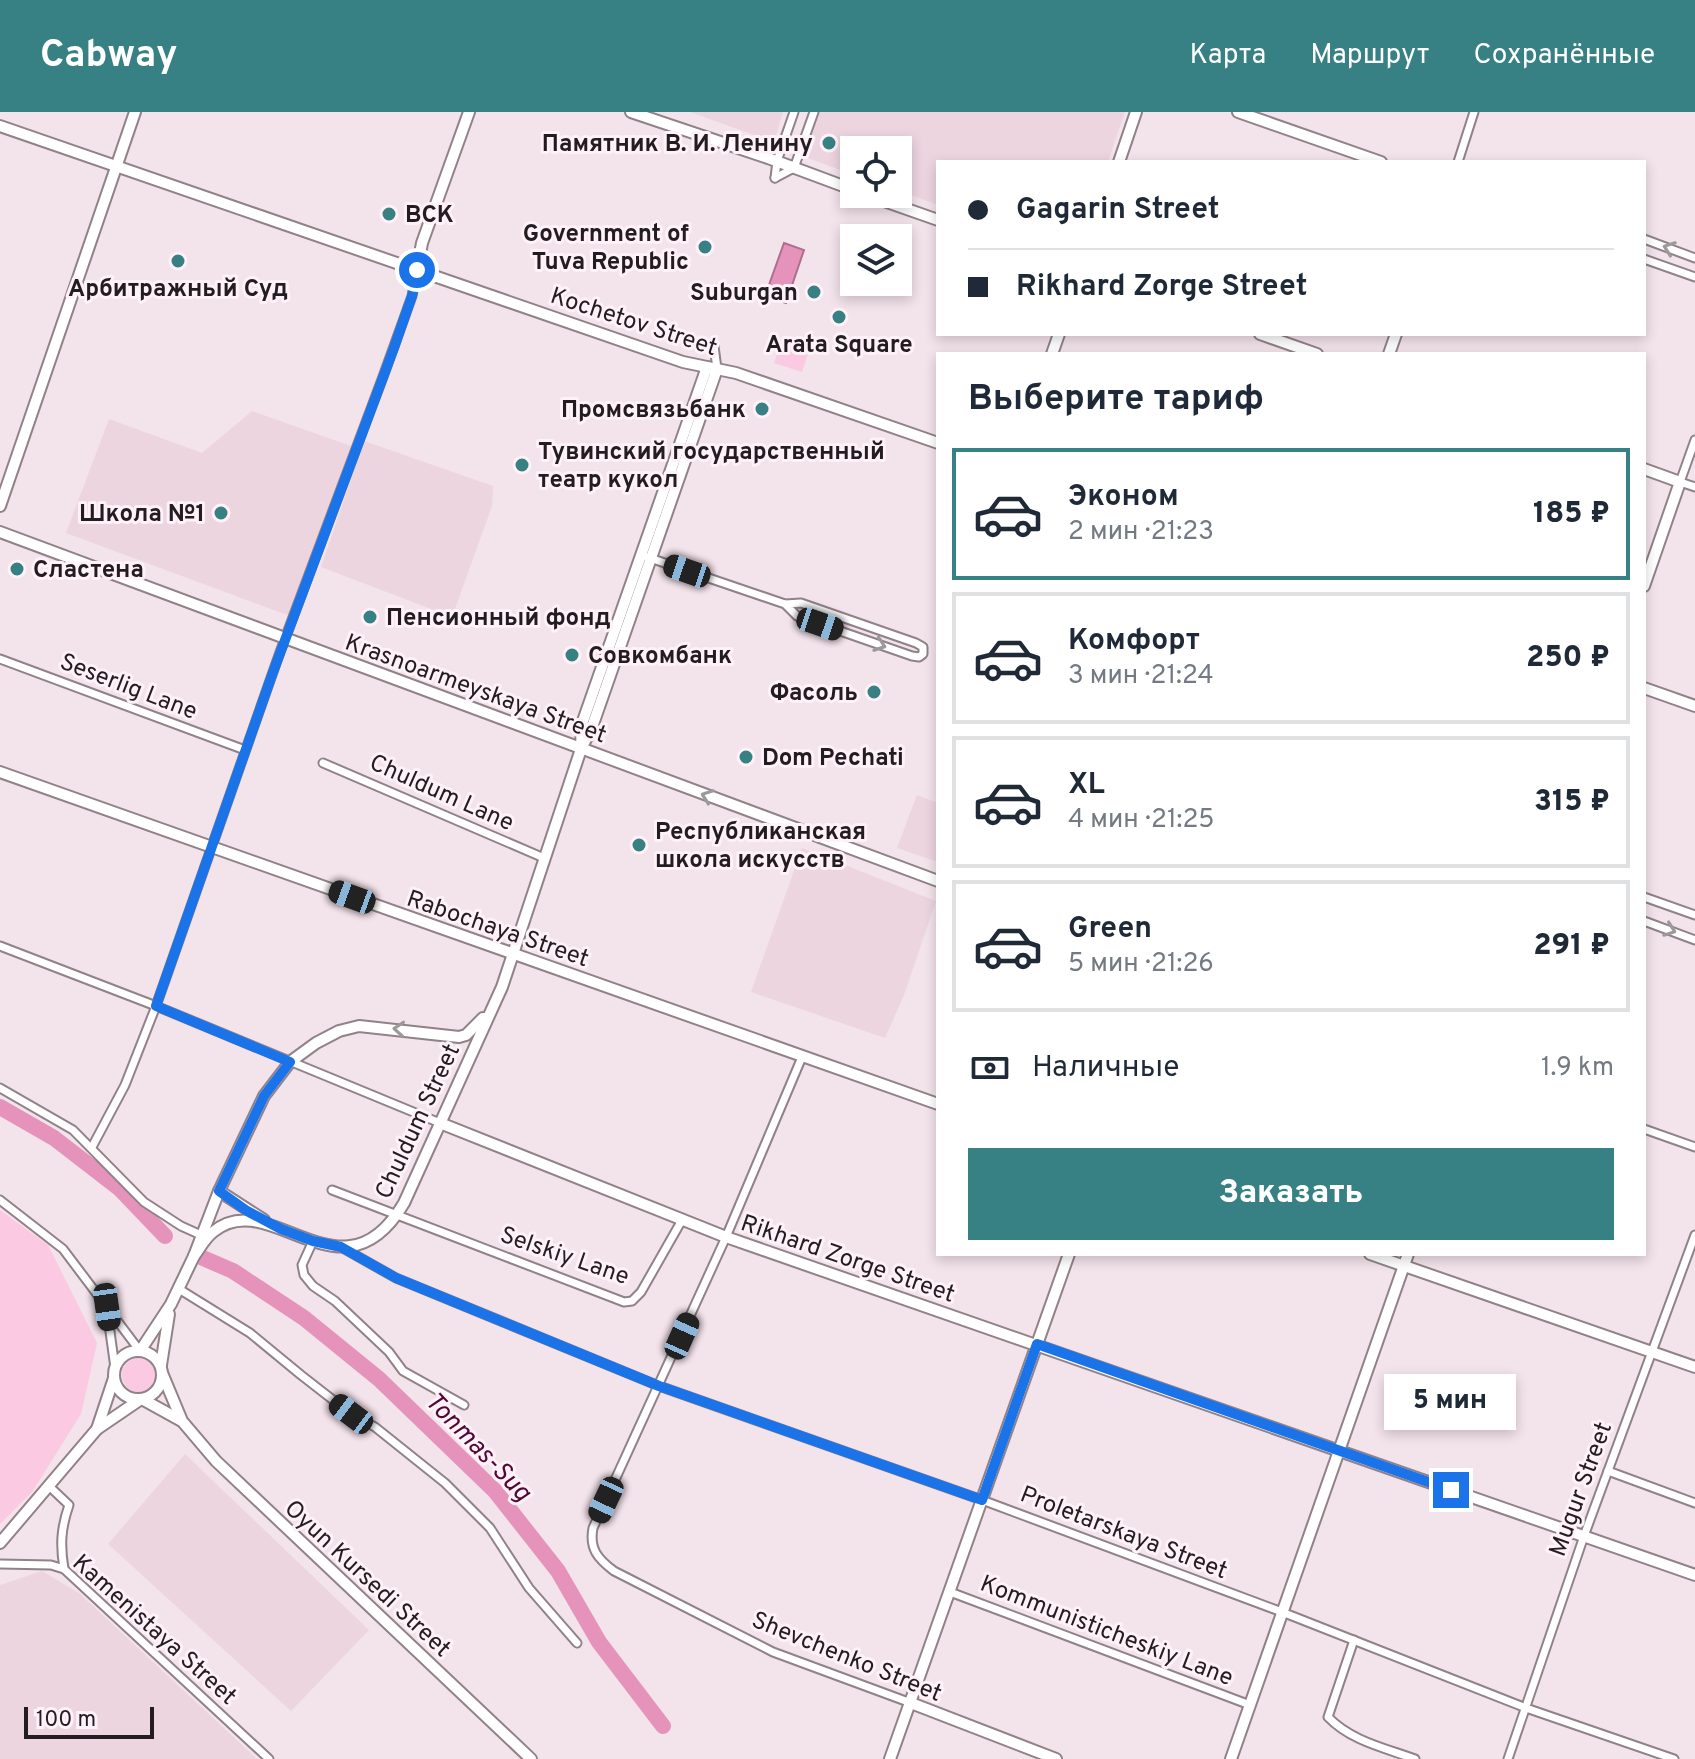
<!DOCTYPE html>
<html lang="ru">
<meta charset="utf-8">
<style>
:root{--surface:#fff;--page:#f6f6f7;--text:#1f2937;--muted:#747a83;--line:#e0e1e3;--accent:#378083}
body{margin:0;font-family:Overpass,sans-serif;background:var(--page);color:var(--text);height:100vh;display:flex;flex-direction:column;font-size:30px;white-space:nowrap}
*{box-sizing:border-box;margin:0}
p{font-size:26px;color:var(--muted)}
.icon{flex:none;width:44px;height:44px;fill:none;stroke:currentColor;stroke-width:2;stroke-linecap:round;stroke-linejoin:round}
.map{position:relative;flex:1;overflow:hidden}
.panel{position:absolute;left:936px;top:240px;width:710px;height:904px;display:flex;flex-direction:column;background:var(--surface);border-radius:0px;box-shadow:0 4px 12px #0003}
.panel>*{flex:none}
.top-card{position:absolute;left:936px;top:48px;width:710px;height:176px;border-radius:0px;box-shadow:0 4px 12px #0003;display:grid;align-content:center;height:176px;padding:0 32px;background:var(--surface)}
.buttons{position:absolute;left:840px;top:24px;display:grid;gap:16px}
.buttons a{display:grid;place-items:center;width:72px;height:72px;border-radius:0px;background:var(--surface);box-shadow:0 4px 12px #0003;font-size:40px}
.scale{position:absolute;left:24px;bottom:20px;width:130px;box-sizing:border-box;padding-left:8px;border:4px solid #231d20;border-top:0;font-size:22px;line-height:28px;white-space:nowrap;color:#231d20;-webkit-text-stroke:6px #fef1f7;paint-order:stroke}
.end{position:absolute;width:36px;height:36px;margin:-18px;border:10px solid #1a73e8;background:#fff;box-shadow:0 0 0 4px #fff}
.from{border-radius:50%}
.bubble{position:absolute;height:56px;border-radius:0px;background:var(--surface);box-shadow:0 4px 12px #0003;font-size:26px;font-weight:800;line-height:56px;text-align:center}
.car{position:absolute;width:24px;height:48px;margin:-24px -12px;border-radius:10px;box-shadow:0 0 6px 2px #0007;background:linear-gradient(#222 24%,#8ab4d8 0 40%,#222 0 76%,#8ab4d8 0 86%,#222 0)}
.top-card b{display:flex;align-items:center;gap:28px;height:76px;font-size:30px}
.top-card b+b{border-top:2px solid var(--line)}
.top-card i{width:20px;height:20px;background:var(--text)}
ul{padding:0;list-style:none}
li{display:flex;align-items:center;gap:24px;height:132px;margin:0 16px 12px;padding:0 16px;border:4px solid var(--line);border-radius:0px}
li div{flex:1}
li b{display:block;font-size:30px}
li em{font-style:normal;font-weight:800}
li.current{border-color:var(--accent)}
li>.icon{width:72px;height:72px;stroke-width:1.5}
h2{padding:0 32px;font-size:36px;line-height:96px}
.pay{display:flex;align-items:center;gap:20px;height:88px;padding:0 32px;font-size:30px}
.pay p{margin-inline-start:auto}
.button{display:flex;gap:16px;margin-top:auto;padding:16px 32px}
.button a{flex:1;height:92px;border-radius:0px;background:var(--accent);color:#fff;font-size:32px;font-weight:800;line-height:92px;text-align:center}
header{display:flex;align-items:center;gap:48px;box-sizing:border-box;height:112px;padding:0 40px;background:var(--accent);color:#fff}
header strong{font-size:38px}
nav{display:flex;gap:44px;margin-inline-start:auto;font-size:28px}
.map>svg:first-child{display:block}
.built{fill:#edd5e0}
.green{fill:#fbc9e1}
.water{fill:#e693bc;stroke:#ac708d;stroke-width:2}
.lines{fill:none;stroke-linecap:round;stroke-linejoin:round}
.river{stroke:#e693bc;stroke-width:16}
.street-casing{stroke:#908288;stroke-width:11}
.secondary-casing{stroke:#908288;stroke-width:14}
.street{stroke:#fff;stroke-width:7}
.secondary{stroke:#fff;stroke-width:10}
.oneway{stroke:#9c999b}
.route{stroke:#1a73e8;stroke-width:10}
.poi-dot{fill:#378083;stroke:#fef1f7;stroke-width:3}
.labels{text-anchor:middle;stroke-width:6;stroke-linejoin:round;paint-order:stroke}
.poi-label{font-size:24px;font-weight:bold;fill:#231d20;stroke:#fef1f7;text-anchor:start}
.street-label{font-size:24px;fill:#231d20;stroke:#fef1f7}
.water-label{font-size:26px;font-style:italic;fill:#510735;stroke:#fef1f7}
</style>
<header>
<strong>Cabway</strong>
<nav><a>Карта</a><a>Маршрут</a><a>Сохранённые</a></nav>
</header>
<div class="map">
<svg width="1695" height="1647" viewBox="0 0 1695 1647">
<rect width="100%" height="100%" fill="#f3e3ea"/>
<g class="built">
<path d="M 690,0 L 783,0 L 774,30 Z"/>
<path d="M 816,0 L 1125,0 L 1108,50 L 938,50 L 938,93 L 898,78 L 898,38 L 854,38 L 854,63 L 808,46 L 804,39 Z"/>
<path d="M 252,299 L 351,334 L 290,504 L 66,421 L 109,307 L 202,341 Z"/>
<path d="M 364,329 L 493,374 L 492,394 L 452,505 L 321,455 Z"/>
<path d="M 917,683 L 938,691 L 938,750 L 897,736 Z"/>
<path d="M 802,736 L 936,789 L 904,883 L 885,926 L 751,880 Z"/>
<path d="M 185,1342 L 369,1518 L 291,1599 L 108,1432 Z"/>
<path d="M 42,1459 L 79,1481 L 257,1647 L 0,1647 L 0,1473 Z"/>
</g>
<g class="green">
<path d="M 782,229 L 809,239 L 802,260 L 774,251 Z"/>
<path d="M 0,1098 L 48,1133 L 97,1231 L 81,1302 L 32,1380 L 0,1412 Z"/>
<circle cx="139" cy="1263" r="17"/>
</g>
<path class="water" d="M 784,131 L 804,138 L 786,191 L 765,184 Z"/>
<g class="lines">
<g class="river">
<path d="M 0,995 L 54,1026 L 120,1077 L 165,1124"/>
<path d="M 203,1146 L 233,1159 L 304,1206 L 379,1267 L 495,1379 L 558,1459 L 599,1530 L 663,1614"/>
</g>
<defs>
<g id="street">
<path d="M 1458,50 L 1474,0"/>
<path d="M 775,66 L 794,56 L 814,0"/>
<path d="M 775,66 L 777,49 L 794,0"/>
<path d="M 1644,127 L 1695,146"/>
<path d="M 1644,147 L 1695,165"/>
<path d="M 714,234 L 717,257"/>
<path d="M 1695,328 L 1680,370 L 1695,375"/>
<path d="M 647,445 L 785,492 L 801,491 L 916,531 L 923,535 L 923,542 L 919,545 L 912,544 L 797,504 L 785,492"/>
<path d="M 0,547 L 245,638"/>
<path d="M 323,651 L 544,746"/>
<path d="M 1644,785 L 1695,803"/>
<path d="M 1644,809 L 1695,828"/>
<path d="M 0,834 L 156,894 L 440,1011"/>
<path d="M 802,945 L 726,1125 L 593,1416 C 589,1437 598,1447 614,1459 L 773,1540 L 911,1591"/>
<path d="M 0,976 L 73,1018 L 144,1090 L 181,1114 L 201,1123"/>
<path d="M 1644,1017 L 1695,1035"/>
<path d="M 92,1035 L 125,973 L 156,894 L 280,540 L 384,262 L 412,184 L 417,158"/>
<path d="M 332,1078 L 624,1190 L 632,1189 L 641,1180 L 682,1108"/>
<path d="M 0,1088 L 63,1137 L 140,1239"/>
<path d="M 313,1129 L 302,1153 L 304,1163 L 313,1174 L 335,1189 L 389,1240 L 403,1259 L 464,1293"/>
<path d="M 341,1135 L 396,1166 L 659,1274 L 982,1388 L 1282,1500 L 1526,1596 L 1674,1647"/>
<path d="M 179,1177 L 250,1221 L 301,1263 L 351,1302 L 375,1315 L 445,1371 L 490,1416 L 529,1476 L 577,1531"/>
<path d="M 107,1198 L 115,1256"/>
<path d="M 1608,1359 L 1695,1391"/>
<path d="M 50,1375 L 69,1393 C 61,1416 60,1433 64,1457"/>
<path d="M 0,1452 L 51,1453 L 64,1457 L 269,1647"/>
<path d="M 950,1480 L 1250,1593"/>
<path d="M 1354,1528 L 1328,1605 C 1351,1629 1385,1636 1415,1647"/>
<path d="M 1508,1647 L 1584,1424 L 1695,1123"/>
</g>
<g id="secondary">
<path d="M 631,0 L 768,46 L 854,78"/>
<path d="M 1238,0 L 1381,50"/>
<path d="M 0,14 L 683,250 L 736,261 L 938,331"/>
<path d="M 1119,50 L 1136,0"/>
<path d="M 864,82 L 938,108"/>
<path d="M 417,158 L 422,131 L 469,0"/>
<path d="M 1260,222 L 1317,242"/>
<path d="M 1052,242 L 1059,222"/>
<path d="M 1389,242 L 1396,222"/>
<path d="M 1644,357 L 1680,370 L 1644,474"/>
<path d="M 0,394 L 135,0"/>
<path d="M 0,420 L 938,769"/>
<path d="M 1644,576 L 1695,594"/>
<path d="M 581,635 L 582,612 L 707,255"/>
<path d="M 0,660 L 938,992"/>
<path d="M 440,1011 L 726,1125 L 1695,1463"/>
<path d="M 219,1079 L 264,1108"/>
<path d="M 1370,1142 L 1695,1255"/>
<path d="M 194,1144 C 200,1136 205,1126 213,1120 C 270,1072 342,1196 404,1091 L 502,875 L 581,637 L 592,615 L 717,257"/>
<path d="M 140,1239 L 171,1192 L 194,1144 L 219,1079 L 264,984 L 290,950 L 316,931 L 339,919 L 359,914 L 459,925 L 466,923 L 483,906"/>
<circle cx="138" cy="1263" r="24"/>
<path d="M 161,1253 L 169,1202"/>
<path d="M 162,1261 L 182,1309 L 216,1349 L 531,1647"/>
<path d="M 142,1287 L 180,1308"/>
<path d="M 97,1317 L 114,1266"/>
<path d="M 0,1431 L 97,1317 L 141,1287"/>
<path d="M 911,1591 L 1056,1647"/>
<path d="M 890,1647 L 1069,1142"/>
<path d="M 1231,1647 L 1408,1142"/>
</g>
</defs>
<use href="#street" class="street-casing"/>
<use href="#secondary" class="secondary-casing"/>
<use href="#street" class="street"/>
<use href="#secondary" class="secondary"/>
</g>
<defs><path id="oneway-chevron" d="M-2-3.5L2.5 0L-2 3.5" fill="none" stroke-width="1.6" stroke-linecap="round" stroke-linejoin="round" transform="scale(2)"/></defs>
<g class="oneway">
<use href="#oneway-chevron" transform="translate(1669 136) rotate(-160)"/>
<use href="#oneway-chevron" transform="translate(880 533) rotate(19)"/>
<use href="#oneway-chevron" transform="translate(707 684) rotate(-160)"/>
<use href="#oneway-chevron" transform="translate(1670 818) rotate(20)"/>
<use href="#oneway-chevron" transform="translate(399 917) rotate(-176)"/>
</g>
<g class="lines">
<path class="route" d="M 417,158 L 412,184 L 394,236 L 272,563 L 156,894 L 290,950 L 264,984 L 219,1079 L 247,1099 L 281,1117 L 313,1129 L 341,1135 L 396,1166 L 659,1274 L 982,1388 L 1037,1232 L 1451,1378"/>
</g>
<g class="poi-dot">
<circle cx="829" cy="31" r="8"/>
<circle cx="389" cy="102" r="8"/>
<circle cx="705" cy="135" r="8"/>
<circle cx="178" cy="149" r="8"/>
<circle cx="814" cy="180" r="8"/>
<circle cx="839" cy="205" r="8"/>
<circle cx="762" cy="297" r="8"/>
<circle cx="522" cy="353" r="8"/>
<circle cx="221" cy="401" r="8"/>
<circle cx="17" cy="457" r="8"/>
<circle cx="370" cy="505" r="8"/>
<circle cx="572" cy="543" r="8"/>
<circle cx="874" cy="580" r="8"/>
<circle cx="746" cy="645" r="8"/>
<circle cx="639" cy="733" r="8"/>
</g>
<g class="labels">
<g class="poi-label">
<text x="813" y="39" text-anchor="end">Памятник В. И. Ленину</text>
<text x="405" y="110">ВСК</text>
<text x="689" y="129" text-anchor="end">Government of<tspan x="689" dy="28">Tuva Republic</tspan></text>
<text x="178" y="184" text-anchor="middle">Арбитражный Суд</text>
<text x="798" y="188" text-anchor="end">Suburgan</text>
<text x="839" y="240" text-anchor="middle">Arata Square</text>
<text x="746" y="305" text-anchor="end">Промсвязьбанк</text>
<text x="538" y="347">Тувинский государственный<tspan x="538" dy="28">театр кукол</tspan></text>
<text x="205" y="409" text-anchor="end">Школа №1</text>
<text x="33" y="465">Сластена</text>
<text x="386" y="513">Пенсионный фонд</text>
<text x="588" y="551">Совкомбанк</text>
<text x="858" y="588" text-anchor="end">Фасоль</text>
<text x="762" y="653">Dom Pechati</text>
<text x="655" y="727">Республиканская<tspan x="655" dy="28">школа искусств</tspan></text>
</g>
<g class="street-label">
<text transform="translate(634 209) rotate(18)" y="8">Kochetov Street</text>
<text transform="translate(129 574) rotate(21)" y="8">Seserlig Lane</text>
<text transform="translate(476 576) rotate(20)" y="8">Krasnoarmeyskaya Street</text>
<text transform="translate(442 680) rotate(24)" y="8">Chuldum Lane</text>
<text transform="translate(498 816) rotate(19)" y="8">Rabochaya Street</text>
<text transform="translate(417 1009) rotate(-65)" y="8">Chuldum Street</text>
<text transform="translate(565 1143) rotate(19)" y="8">Selskiy Lane</text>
<text transform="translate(848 1146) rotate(19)" y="8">Rikhard Zorge Street</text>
<text transform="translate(1580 1377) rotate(-70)" y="8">Mugur Street</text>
<text transform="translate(1124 1420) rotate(21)" y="8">Proletarskaya Street</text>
<text transform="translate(368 1466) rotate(43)" y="8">Oyun Kursedi Street</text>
<text transform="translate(155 1517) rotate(42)" y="8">Kamenistaya Street</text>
<text transform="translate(1107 1518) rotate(21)" y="8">Kommunisticheskiy Lane</text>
<text transform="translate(847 1544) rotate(22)" y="8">Shevchenko Street</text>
</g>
<g class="water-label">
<text transform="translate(479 1334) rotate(46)" y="9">Tonmas-Sug</text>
</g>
</g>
</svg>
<div class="buttons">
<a><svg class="icon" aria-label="locate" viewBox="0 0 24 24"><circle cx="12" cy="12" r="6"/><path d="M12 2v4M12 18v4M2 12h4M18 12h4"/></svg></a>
<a><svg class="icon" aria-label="layers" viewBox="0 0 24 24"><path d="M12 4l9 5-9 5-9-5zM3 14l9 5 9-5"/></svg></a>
</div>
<div class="scale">100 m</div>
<i class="end from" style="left:417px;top:158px"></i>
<i class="end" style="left:1451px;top:1378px"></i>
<div class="bubble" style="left:1384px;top:1262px;width:132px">5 мин</div>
<i class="car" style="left:687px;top:459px;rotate:289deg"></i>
<i class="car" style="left:820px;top:512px;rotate:109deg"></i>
<i class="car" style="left:352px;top:785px;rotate:290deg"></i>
<i class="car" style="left:107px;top:1195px;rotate:172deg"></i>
<i class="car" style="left:682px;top:1224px;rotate:24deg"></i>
<i class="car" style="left:351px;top:1302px;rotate:307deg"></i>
<i class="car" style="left:606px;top:1388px;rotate:205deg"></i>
<div class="top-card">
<b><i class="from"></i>Gagarin Street</b>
<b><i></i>Rikhard Zorge Street</b>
</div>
<section class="panel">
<h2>Выберите тариф</h2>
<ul>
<li class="current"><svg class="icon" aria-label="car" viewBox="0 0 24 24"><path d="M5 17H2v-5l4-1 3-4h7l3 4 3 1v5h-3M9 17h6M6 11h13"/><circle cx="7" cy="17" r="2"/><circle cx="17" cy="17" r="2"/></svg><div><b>Эконом</b><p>2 мин · 21:23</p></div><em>185 ₽</em></li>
<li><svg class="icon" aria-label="car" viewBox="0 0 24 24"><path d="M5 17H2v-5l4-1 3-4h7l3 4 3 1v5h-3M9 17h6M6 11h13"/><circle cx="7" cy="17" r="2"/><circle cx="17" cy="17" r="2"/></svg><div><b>Комфорт</b><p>3 мин · 21:24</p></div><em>250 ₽</em></li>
<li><svg class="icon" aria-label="car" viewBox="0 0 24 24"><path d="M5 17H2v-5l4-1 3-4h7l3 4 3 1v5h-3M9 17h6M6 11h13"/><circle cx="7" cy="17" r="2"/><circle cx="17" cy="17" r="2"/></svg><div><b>XL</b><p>4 мин · 21:25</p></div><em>315 ₽</em></li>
<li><svg class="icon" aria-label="car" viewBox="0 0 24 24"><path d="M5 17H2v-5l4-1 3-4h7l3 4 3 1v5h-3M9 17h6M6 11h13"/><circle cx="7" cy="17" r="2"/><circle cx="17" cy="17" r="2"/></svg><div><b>Green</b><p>5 мин · 21:26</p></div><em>291 ₽</em></li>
</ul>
<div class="pay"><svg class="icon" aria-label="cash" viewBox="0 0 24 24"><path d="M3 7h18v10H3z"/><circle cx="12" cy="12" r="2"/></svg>Наличные<p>1.9 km</p></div>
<div class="button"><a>Заказать</a></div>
</section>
</div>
